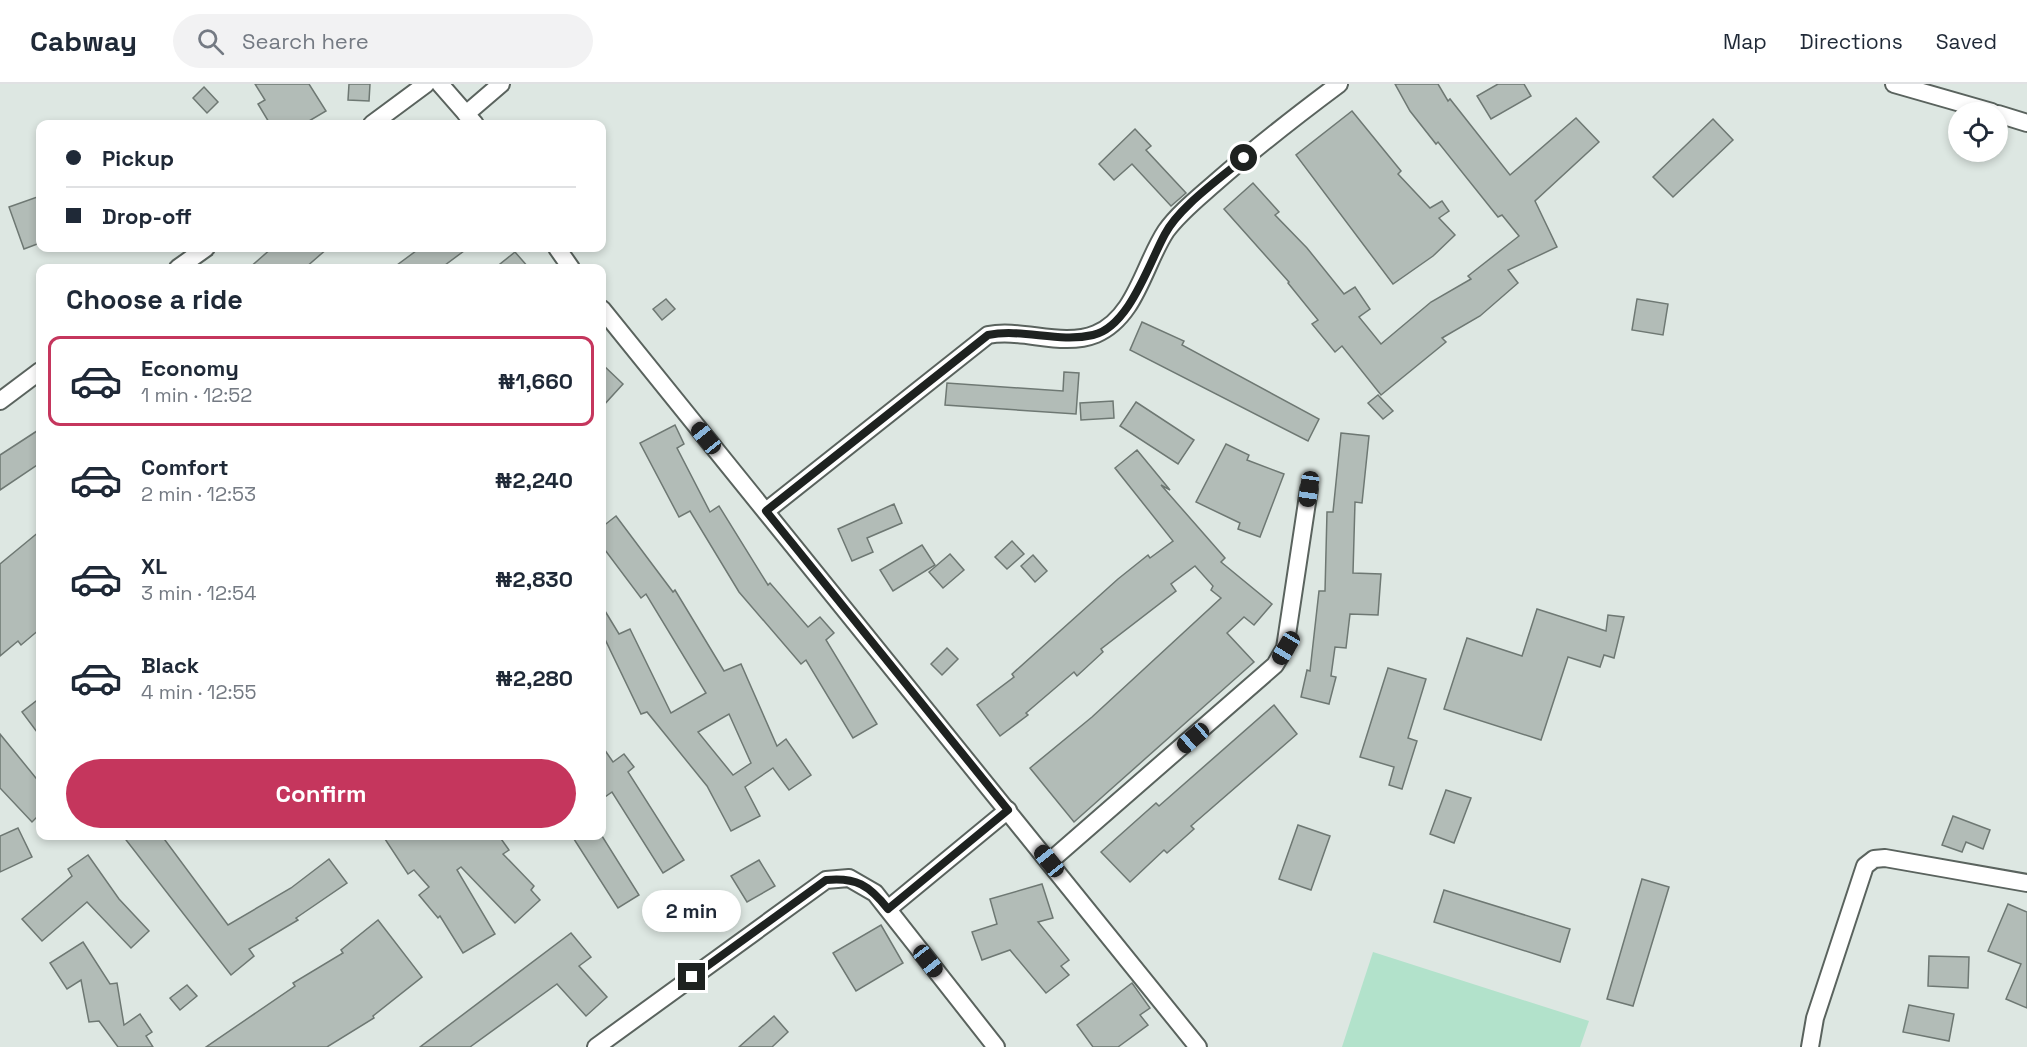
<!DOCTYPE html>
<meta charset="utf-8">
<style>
:root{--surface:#fff;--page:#f2f2f3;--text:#1f2937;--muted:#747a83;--line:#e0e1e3;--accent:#c5365d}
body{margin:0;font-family:"Space Grotesk",sans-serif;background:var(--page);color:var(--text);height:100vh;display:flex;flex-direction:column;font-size:22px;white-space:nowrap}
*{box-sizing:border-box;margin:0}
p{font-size:20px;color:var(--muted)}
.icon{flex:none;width:33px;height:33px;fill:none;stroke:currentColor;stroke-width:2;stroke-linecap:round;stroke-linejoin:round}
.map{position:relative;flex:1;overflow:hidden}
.sheet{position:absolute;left:36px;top:180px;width:570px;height:576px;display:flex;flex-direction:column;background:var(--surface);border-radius:12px;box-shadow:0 3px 9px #0003}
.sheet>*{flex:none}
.banner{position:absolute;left:36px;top:36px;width:570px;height:132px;border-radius:12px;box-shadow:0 3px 9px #0003;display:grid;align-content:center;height:132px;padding:0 30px;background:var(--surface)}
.controls{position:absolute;left:1948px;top:18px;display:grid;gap:12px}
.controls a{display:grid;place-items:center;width:60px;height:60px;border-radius:50%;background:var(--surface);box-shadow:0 3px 9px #0003;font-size:30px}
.end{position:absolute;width:27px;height:27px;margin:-14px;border:8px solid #1e2220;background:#fff;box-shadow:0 0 0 3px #fff}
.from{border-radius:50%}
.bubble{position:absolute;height:42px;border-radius:21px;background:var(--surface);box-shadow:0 3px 9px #0003;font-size:20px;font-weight:700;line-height:42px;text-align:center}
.car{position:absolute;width:18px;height:36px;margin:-18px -9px;border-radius:8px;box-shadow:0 0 4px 2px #0007;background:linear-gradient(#222 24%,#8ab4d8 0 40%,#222 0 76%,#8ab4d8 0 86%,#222 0)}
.banner b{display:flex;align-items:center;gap:21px;height:57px;font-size:22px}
.banner b+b{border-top:2px solid var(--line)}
.banner i{width:15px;height:15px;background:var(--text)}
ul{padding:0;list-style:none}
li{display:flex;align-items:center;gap:18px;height:90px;margin:0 12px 9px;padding:0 18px;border:3px solid transparent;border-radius:12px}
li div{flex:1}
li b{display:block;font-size:22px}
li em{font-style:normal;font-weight:700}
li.active{border-color:var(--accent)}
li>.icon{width:54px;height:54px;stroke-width:1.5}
h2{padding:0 30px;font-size:27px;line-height:72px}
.primary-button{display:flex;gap:12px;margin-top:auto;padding:12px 30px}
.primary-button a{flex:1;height:69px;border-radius:36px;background:var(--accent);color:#fff;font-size:24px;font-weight:700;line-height:69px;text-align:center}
header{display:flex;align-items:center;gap:36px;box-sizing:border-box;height:84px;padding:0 30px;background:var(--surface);border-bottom:2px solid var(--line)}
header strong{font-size:28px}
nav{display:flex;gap:33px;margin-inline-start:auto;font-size:21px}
.search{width:420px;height:54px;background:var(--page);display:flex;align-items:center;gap:15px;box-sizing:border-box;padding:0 21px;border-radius:33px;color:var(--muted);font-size:22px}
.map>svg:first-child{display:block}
.green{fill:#b2e2cb}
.building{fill:#b2bcb7;stroke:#6e7873;stroke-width:1.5;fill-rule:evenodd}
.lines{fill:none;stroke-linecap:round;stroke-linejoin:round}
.minor-casing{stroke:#5a635e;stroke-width:20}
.minor{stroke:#fff;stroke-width:16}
.route{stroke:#1e2220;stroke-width:8}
</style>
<header>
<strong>Cabway</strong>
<div class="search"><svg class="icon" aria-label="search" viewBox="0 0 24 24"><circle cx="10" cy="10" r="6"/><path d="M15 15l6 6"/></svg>Search here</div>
<nav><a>Map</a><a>Directions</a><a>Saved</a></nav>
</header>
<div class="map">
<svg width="2027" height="963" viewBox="0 0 2027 963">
<rect width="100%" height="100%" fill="#dde7e2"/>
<path class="green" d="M 1373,868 L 1589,937 L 1580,963 L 1342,963 Z"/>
<g class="building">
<path d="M 255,0 L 309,0 L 326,27 L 304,40 L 270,40 L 258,20 L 265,16 Z"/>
<path d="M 349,0 L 370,0 L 369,17 L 348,16 Z"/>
<path d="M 1395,0 L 1438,0 L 1448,17 L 1450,15 L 1510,91 L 1576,34 L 1599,58 L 1535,117 L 1557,163 L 1508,186 L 1518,199 L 1480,232 L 1442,254 L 1446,258 L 1381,311 L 1342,262 L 1335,268 L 1312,240 L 1318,236 L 1288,199 L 1289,198 L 1224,125 L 1253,99 L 1279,128 L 1275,131 L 1307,164 L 1344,210 L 1355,203 L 1370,225 L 1359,233 L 1381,260 L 1431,218 L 1471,195 L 1468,192 L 1519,152 L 1502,131 L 1498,133 L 1438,58 L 1436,60 L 1410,27 Z"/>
<path d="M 1498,0 L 1524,0 L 1531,12 L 1491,35 L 1477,12 Z"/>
<path d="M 204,3 L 218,18 L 207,29 L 193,14 Z"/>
<path d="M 1352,27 L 1401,87 L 1398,90 L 1430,124 L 1442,117 L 1449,127 L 1439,134 L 1455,151 L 1433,172 L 1393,200 L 1296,71 Z"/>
<path d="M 1713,35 L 1733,56 L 1673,113 L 1653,93 Z"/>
<path d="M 1135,45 L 1151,62 L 1146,66 L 1186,109 L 1171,122 L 1132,80 L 1114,96 L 1099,80 Z"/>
<path d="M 40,112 L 40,159 L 24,165 L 9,123 Z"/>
<path d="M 272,164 L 328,164 L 305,184 L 249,184 Z"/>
<path d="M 420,164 L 468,164 L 441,184 L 393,184 Z"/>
<path d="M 515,168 L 529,184 L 495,184 Z"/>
<path d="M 666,215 L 675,225 L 662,236 L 653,225 Z"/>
<path d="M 1637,215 L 1668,220 L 1663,251 L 1632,246 Z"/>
<path d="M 1142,238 L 1184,257 L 1182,261 L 1319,335 L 1308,357 L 1130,266 Z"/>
<path d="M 602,280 L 623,300 L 602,323 Z"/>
<path d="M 1064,288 L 1079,289 L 1076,330 L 945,321 L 947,299 L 1063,307 Z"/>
<path d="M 1378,311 L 1393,327 L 1383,335 L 1368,319 Z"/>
<path d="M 1113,317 L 1114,334 L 1081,336 L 1080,319 Z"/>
<path d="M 1136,318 L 1194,356 L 1178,380 L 1120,342 Z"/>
<path d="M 675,341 L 684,360 L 677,364 L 710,428 L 719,422 L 768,501 L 770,499 L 808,543 L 820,533 L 834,549 L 826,556 L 877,640 L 853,654 L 806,576 L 801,580 L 739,508 L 690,427 L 679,433 L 640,359 Z"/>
<path d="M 40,345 L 40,379 L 0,406 L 0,371 Z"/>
<path d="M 1341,349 L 1369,352 L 1362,419 L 1355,418 L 1353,489 L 1381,490 L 1378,531 L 1350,530 L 1346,564 L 1335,563 L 1331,592 L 1336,593 L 1329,620 L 1301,613 L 1307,586 L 1310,587 L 1319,507 L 1325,507 L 1327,428 L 1333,428 Z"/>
<path d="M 1226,360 L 1249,371 L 1247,376 L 1284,390 L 1260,453 L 1238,445 L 1240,439 L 1196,418 Z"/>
<path d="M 1137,366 L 1170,406 L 1161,401 L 1225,474 L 1221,478 L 1272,520 L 1254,541 L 1244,533 L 1227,549 L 1254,578 L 1074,738 L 1030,684 L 1092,633 L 1221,514 L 1211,506 L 1213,502 L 1195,482 L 1171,500 L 1176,507 L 1101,565 L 1103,568 L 1077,592 L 1074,588 L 1026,629 L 1028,631 L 1000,652 L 977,621 L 1014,593 L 1012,590 L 1118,495 L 1148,471 L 1150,474 L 1173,457 L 1115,384 Z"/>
<path d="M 894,420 L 902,439 L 867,454 L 873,468 L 852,477 L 838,445 Z"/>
<path d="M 616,432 L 673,508 L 675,506 L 724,587 L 741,580 L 777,662 L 786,655 L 811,691 L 789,706 L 773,684 L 745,703 L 760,732 L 731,747 L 707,702 L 647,628 L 641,630 L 602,549 L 602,522 L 619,550 L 630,545 L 671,629 L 706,609 L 646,510 L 641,514 L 602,462 L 602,443 ZM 729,630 L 751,679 L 733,691 L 698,648 Z"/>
<path d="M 40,447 L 40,545 L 21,561 L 18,557 L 0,572 L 0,480 Z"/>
<path d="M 1012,457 L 1024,470 L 1007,485 L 995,473 Z"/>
<path d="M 922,461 L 935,481 L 893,507 L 880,486 Z"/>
<path d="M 950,470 L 964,486 L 943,504 L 929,488 Z"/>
<path d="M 1033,471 L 1047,487 L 1035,498 L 1021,482 Z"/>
<path d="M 1537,525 L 1606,547 L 1608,531 L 1624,533 L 1614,574 L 1604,571 L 1600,583 L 1568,573 L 1541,656 L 1444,625 L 1467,554 L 1522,572 Z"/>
<path d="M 947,564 L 958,575 L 942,591 L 931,580 Z"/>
<path d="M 1388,584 L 1426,595 L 1408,654 L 1417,657 L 1402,705 L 1389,701 L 1394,683 L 1360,673 Z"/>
<path d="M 40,614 L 40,652 L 22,628 Z"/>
<path d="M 1274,621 L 1297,650 L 1191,742 L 1194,745 L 1167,769 L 1164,766 L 1130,798 L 1101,768 L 1156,719 L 1159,722 Z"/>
<path d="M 0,650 L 40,699 L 40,730 L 32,738 L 0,704 Z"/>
<path d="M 602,662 L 613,678 L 624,670 L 634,683 L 628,688 L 684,776 L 663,789 L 612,708 L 602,715 Z"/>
<path d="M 1446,706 L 1471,714 L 1454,759 L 1430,750 Z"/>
<path d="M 1953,732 L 1990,746 L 1983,765 L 1966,758 L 1962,768 L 1942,761 Z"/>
<path d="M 1298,741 L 1330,752 L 1311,806 L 1279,795 Z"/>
<path d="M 18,744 L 32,773 L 0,788 L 0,752 Z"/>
<path d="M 123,752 L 162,752 L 228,841 L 291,804 L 329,775 L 347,799 L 296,834 L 298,836 L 249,865 L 254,872 L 231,891 Z"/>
<path d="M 383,752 L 499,752 L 509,766 L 503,770 L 534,802 L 531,806 L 540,816 L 515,839 L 461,783 L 457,786 L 495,850 L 463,869 L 440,832 L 438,834 L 419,811 L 429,803 L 414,786 L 408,790 Z"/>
<path d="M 572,752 L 602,752 L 639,811 L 618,824 Z"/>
<path d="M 88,771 L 119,815 L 149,847 L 131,864 L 87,818 L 42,857 L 22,835 L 72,792 L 68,785 Z"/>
<path d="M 759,776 L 775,802 L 747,818 L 731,792 Z"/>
<path d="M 1642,795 L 1669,803 L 1633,922 L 1607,915 Z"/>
<path d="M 1042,800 L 1053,834 L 1038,838 L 1069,876 L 1061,882 L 1069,891 L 1046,909 L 1010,866 L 982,876 L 972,848 L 997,840 L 990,815 Z"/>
<path d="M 1444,806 L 1570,845 L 1560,878 L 1434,838 Z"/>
<path d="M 2008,820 L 2027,828 L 2027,924 L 2006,915 L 2021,880 L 1988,867 Z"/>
<path d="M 378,836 L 422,893 L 373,932 L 374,934 L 327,963 L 206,963 L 295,902 L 293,899 L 343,869 L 341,866 Z"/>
<path d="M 881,841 L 903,879 L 856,907 L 833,869 Z"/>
<path d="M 571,849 L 591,873 L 579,882 L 607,913 L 586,932 L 557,900 L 470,963 L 420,963 Z"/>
<path d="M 83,858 L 110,900 L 117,899 L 124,941 L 140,930 L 152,948 L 146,952 L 153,963 L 118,963 L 99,937 L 89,938 L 81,896 L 67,905 L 50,879 Z"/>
<path d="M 1929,872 L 1969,873 L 1968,904 L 1928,902 Z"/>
<path d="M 1132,899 L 1150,924 L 1140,931 L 1148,941 L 1118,963 L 1093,963 L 1077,941 Z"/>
<path d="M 187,901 L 197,912 L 180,926 L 170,914 Z"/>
<path d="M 1909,921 L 1954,930 L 1949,957 L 1903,948 Z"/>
<path d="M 774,932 L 788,948 L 772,963 L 739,963 Z"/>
</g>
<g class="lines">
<defs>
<g id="minor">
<path d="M 440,0 L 475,40"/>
<path d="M 1894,0 L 1992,28"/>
<path d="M 466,30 L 501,0"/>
<path d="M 1998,30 L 2027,39"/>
<path d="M 372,40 L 426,0"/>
<path d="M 557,164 L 571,184"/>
<path d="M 178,184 L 206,164"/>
<path d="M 602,225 L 1198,963"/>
<path d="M 0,317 L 40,287"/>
<path d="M 766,427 L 988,251 C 1022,244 1062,264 1096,250 C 1136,233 1144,180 1166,147 C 1179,129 1198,114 1215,99 C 1255,64 1296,32 1339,0"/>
<path d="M 1049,778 L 1275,581 L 1285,564 L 1309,405"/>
<path d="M 888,825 L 1008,726"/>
<path d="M 596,963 L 826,796 L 849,794 L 875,809 L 996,963"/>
<path d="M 1810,963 L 1815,934 L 1865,782 L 1874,775 L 1885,774 L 2027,799"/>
</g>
</defs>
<use href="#minor" class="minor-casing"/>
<use href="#minor" class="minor"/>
</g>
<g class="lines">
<path class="route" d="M 692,893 L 826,796 C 856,793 869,801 888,825 L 1008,726 L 766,427 L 988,251 C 1022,244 1058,259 1093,251 C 1129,243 1149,179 1165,150 C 1180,122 1220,95 1244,74"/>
</g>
</svg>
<div class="controls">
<a><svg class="icon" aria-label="locate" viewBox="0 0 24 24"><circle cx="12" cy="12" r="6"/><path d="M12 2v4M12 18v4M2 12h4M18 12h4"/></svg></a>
</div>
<i class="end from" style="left:1244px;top:74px"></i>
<i class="end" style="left:692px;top:893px"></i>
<div class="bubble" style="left:642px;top:806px;width:99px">2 min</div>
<i class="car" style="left:706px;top:354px;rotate:321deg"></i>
<i class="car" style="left:1309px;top:405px;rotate:188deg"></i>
<i class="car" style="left:1286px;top:564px;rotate:211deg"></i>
<i class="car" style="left:1193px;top:654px;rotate:229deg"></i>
<i class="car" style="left:1049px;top:777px;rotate:321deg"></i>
<i class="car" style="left:928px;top:877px;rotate:142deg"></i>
<div class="banner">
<b><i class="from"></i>Pickup</b>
<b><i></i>Drop-off</b>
</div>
<section class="sheet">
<h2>Choose a ride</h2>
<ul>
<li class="active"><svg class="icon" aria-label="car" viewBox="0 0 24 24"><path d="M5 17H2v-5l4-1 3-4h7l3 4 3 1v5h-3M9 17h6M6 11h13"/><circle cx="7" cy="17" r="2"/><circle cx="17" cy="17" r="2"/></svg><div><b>Economy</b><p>1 min · 12:52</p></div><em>₦1,660</em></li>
<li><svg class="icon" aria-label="car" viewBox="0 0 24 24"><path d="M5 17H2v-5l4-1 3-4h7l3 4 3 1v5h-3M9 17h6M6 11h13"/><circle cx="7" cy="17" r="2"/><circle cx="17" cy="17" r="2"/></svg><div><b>Comfort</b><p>2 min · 12:53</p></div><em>₦2,240</em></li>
<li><svg class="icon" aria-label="car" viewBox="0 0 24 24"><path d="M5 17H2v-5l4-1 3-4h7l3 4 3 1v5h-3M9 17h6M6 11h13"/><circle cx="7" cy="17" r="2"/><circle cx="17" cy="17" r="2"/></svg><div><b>XL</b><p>3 min · 12:54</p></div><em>₦2,830</em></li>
<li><svg class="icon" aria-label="car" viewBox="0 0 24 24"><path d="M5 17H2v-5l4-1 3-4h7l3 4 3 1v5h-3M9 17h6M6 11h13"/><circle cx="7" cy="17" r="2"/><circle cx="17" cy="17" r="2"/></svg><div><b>Black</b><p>4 min · 12:55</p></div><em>₦2,280</em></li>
</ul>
<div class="primary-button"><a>Confirm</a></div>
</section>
</div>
